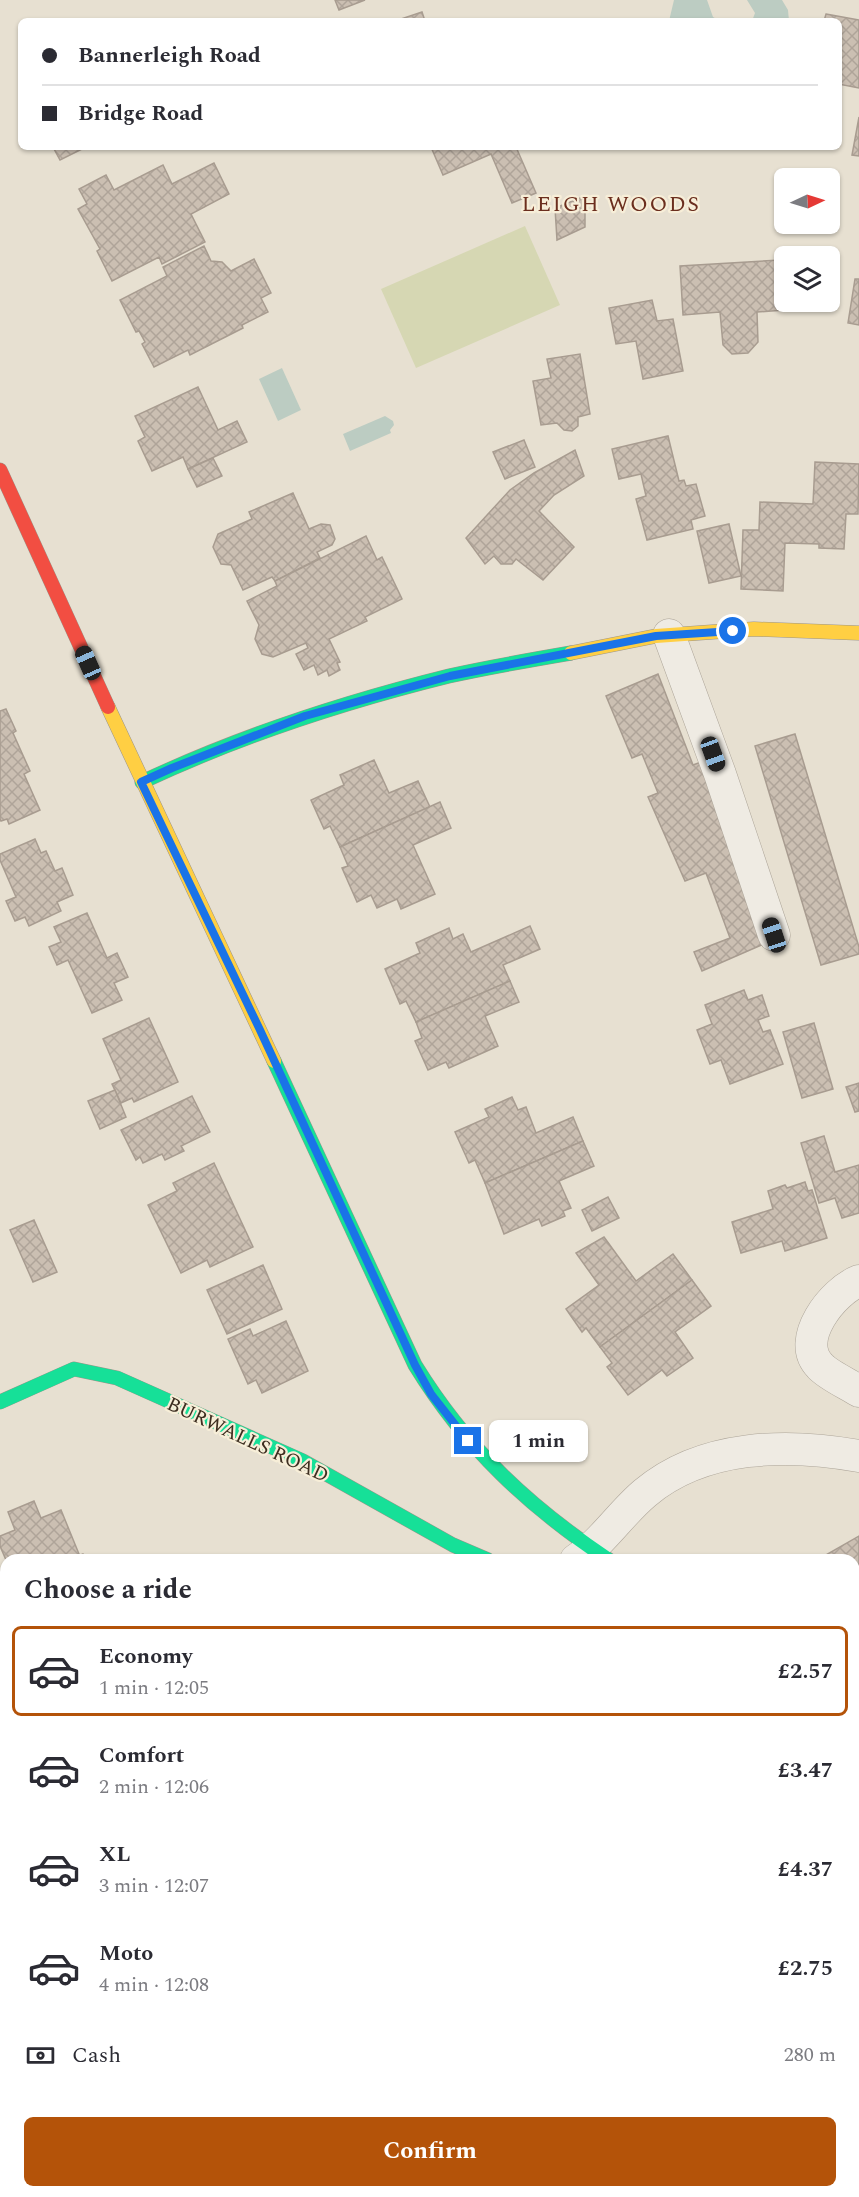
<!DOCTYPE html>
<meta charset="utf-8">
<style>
:root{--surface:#fff;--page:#f2f2f3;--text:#2b2b33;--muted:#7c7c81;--line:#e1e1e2;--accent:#b45309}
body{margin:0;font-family:Spectral,serif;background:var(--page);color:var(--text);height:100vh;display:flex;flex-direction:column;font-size:22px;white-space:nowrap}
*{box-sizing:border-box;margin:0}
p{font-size:20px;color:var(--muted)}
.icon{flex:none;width:33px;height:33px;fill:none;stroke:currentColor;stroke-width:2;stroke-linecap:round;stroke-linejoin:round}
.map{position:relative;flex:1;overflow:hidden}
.panel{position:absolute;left:0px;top:1554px;width:860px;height:644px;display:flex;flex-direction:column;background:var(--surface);border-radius:18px 18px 0 0;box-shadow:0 2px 4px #0004}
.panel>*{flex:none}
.banner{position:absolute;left:18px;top:18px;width:824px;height:132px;border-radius:9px;box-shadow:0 2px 4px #0004;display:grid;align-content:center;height:132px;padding:0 24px;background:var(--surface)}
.needle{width:39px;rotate:86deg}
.fabs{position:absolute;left:774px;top:168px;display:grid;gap:12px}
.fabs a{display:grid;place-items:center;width:66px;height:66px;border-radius:9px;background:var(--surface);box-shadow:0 2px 4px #0004;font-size:30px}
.end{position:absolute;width:27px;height:27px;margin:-14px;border:8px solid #1a73e8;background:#fff;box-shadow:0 0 0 3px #fff}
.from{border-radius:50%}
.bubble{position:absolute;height:42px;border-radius:9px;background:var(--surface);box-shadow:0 2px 4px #0004;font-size:20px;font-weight:700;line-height:42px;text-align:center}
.car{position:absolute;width:18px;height:36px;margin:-18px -9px;border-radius:8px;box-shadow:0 0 4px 2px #0007;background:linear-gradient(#222 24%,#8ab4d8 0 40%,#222 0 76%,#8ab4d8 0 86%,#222 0)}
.banner b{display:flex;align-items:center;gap:21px;height:57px;font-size:22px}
.banner b+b{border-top:2px solid var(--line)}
.banner i{width:15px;height:15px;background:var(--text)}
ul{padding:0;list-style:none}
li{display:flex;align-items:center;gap:18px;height:90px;margin:0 12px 9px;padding:0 12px;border:3px solid transparent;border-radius:9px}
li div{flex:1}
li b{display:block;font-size:22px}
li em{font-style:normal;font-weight:700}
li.active{border-color:var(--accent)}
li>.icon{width:54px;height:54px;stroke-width:1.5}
h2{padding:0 24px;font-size:27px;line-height:72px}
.pay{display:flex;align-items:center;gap:15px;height:66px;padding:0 24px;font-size:22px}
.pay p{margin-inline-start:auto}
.cta{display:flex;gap:12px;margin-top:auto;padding:12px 24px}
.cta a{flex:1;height:69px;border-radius:9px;background:var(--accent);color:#fff;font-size:24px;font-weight:700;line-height:69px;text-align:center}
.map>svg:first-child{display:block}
.forest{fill:url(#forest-firs)}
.garden{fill:#d6d7b3}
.water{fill:#bcccc2}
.building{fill:url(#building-cross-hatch);stroke:#a89c90;stroke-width:1.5}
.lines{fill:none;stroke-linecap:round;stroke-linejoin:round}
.street-casing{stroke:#ada599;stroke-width:33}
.fast-casing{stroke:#9c958a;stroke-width:15}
.slow-casing{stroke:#9c958a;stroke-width:15}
.jam-casing{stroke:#9c958a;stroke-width:15}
.street{stroke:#efebe3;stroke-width:32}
.fast{stroke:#16e098;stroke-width:14}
.slow{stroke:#ffcf43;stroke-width:14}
.jam{stroke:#f24e42;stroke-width:14}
.route{stroke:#1a73e8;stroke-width:8}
.labels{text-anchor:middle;stroke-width:4.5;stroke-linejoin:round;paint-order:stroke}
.street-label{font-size:20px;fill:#3d2e20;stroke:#f7eed8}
.quarter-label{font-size:22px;letter-spacing:1.5px;fill:#6b2e1e;stroke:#f7eed8}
</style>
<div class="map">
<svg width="859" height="2197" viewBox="0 0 859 2197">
<defs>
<pattern id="forest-firs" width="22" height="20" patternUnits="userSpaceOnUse" patternTransform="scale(1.5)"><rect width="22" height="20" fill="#d6d7b3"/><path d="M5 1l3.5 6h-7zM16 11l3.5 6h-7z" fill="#b9b99a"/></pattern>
<pattern id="building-cross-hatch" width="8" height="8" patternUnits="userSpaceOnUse" patternTransform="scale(1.5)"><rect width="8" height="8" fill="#cbbfb2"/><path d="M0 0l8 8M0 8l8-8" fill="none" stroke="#afa499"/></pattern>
</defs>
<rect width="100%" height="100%" fill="#e7e0d1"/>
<path class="forest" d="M 859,2081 L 859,2197 L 0,2197 L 0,2097 L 6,2091 L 6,2192 L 854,2192 L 854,2083 Z"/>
<path class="garden" d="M 525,226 L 560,305 L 416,368 L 381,289 Z"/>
<g class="water">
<path d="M 674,0 L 707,0 L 713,17 L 720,21 L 669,21 Z"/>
<path d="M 747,0 L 782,0 L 788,10 L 789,21 L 752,21 L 755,13 Z"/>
<path d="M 282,368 L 301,410 L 278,421 L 259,379 Z"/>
<path d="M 385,416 L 393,421 L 394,425 L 390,430 L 391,433 L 350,451 L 343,434 Z"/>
</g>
<g class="building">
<path d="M 335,0 L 365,0 L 339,10 Z"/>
<path d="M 422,12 L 425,21 L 398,21 L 398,20 Z"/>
<path d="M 826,14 L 859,20 L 859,88 L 838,84 L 838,21 L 824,21 Z"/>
<path d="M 859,117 L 859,156 L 852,155 Z"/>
<path d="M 53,147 L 86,147 L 60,160 Z"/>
<path d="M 431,147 L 516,147 L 536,193 L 512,203 L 491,154 L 443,175 Z"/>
<path d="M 214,163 L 229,194 L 191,214 L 205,242 L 162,264 L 159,257 L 112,281 L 97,251 L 100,249 L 78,209 L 87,204 L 79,189 L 106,175 L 114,190 L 163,165 L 172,184 Z"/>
<path d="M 585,196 L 585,227 L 557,240 L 555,208 Z"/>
<path d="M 204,246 L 211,261 L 222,262 L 231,271 L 254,259 L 271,293 L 261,298 L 268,312 L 242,325 L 243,328 L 190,355 L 188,350 L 154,367 L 142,344 L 145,342 L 139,331 L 136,332 L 120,300 L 167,276 L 163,267 Z"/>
<path d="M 780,260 L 784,310 L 757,312 L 758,342 L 748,353 L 732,354 L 723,345 L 720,312 L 683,315 L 680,266 Z"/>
<path d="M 855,279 L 859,279 L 859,325 L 848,323 Z"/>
<path d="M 652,300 L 657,321 L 673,319 L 683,371 L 643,379 L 636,341 L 616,344 L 609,308 Z"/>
<path d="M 580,354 L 590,414 L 578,417 L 578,426 L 572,431 L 564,430 L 557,423 L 541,425 L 533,381 L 551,378 L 547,359 Z"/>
<path d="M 198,387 L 218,430 L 237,421 L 247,442 L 188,469 L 183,457 L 152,471 L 138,441 L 145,437 L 135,416 Z"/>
<path d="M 668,436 L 679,481 L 684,480 L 686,486 L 696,484 L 705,516 L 691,520 L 693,529 L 647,540 L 636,499 L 646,496 L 641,474 L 619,479 L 612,449 Z"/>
<path d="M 524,440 L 535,467 L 505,479 L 493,452 Z"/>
<path d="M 575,450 L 584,476 L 554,495 L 539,511 L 574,547 L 543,580 L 516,559 L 512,564 L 501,564 L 494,556 L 485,564 L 466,538 L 510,490 L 534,473 Z"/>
<path d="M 213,458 L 222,476 L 197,487 L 188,469 Z"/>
<path d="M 815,462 L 859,464 L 858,514 L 846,514 L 844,549 L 819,548 L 819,544 L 785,543 L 783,591 L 741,589 L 743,530 L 759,530 L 760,502 L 813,504 Z"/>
<path d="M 293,493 L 309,529 L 321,524 L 330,525 L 335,539 L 332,545 L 317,552 L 320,558 L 275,581 L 272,577 L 243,590 L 231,565 L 221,564 L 213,547 L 218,534 L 252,519 L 249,512 Z"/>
<path d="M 729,524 L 741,576 L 709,583 L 697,531 Z"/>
<path d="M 366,536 L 377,560 L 382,557 L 402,599 L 365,617 L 367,621 L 329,639 L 340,662 L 337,663 L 340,670 L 329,676 L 327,670 L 318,675 L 314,665 L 304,670 L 296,654 L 308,648 L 306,643 L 273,657 L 262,654 L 255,639 L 259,625 L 247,601 L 277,586 L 275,581 Z"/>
<path d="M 658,674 L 693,765 L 701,762 L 766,943 L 702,971 L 694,952 L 730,938 L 706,873 L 685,881 L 648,797 L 658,793 L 642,754 L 632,758 L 606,696 Z"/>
<path d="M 6,709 L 16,731 L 13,733 L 30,771 L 24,774 L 40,810 L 9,824 L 7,819 L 1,821 L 0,819 L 0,711 Z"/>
<path d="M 795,734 L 859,947 L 859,954 L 821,965 L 755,746 Z"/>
<path d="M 374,760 L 389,793 L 418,781 L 430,807 L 340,847 L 330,826 L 324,829 L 311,800 L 344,785 L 340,775 Z"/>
<path d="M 440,802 L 451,828 L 413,845 L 435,894 L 401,909 L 397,899 L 377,908 L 371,895 L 357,902 L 342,868 L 348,866 L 340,847 Z"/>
<path d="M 35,839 L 41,853 L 46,851 L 55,871 L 62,868 L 73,895 L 57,902 L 61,911 L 29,926 L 25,917 L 15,921 L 6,901 L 16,897 L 0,860 L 0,854 Z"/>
<path d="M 87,913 L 107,958 L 117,953 L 128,977 L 114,983 L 122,1000 L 92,1013 L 68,960 L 57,965 L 49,947 L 61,942 L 54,927 Z"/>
<path d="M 530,926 L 540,949 L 503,965 L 510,981 L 416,1022 L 406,1001 L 400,1004 L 385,969 L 420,953 L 416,943 L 449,928 L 453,939 L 463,934 L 471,952 Z"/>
<path d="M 510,981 L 519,1002 L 485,1016 L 498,1046 L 449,1068 L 446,1062 L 428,1070 L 415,1041 L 422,1038 L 416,1022 Z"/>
<path d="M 744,990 L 748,1000 L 762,995 L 769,1016 L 758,1020 L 763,1032 L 770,1030 L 783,1064 L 730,1084 L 721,1060 L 710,1064 L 697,1030 L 712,1024 L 705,1005 Z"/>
<path d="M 149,1018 L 178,1082 L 134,1102 L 132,1098 L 121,1103 L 112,1084 L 121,1080 L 103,1039 Z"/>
<path d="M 814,1023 L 833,1089 L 802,1098 L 783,1032 Z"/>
<path d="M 859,1083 L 859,1111 L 855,1112 L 846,1087 Z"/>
<path d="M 115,1090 L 126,1117 L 100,1129 L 88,1101 Z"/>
<path d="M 192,1096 L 210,1132 L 181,1146 L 184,1151 L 165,1160 L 162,1154 L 143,1163 L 140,1157 L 136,1160 L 121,1130 Z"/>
<path d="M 512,1097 L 518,1110 L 526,1107 L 536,1133 L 573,1117 L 583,1141 L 485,1183 L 475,1160 L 469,1163 L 455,1132 L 489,1117 L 485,1109 Z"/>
<path d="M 824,1136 L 835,1172 L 859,1165 L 859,1213 L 842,1218 L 835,1198 L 819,1203 L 801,1143 Z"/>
<path d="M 583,1141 L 594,1166 L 559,1181 L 571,1208 L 563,1211 L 565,1216 L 542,1226 L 539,1219 L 504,1234 L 485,1183 Z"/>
<path d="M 214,1163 L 253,1247 L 210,1267 L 207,1260 L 181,1273 L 148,1205 L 177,1191 L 173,1183 Z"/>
<path d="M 805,1182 L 808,1191 L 812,1190 L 827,1238 L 785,1251 L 782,1241 L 741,1253 L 732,1222 L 773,1209 L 768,1191 L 785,1185 L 787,1188 Z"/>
<path d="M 608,1197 L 619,1218 L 592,1231 L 582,1210 Z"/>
<path d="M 34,1220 L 57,1272 L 33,1282 L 10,1230 Z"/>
<path d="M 604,1237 L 636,1281 L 673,1254 L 692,1280 L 600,1347 L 586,1328 L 582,1332 L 566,1309 L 599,1285 L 576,1253 Z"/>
<path d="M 263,1265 L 282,1309 L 227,1334 L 207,1290 Z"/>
<path d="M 692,1280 L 711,1306 L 675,1332 L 693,1358 L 667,1376 L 662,1370 L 628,1395 L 607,1367 L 612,1363 L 600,1347 Z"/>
<path d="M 286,1321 L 308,1371 L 262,1393 L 256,1380 L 248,1384 L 228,1339 L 250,1329 L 253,1336 Z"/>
<path d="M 34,1501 L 41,1518 L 61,1510 L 79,1554 L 65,1560 L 6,1560 L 0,1546 L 0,1536 L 15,1530 L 8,1512 Z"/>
<path d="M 859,1536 L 859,1617 L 854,1614 L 854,1560 L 826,1560 L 824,1556 Z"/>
<path d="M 83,1554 L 86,1560 L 69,1560 Z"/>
<path d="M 0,1603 L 6,1617 L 6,1663 L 0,1665 Z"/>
<path d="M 6,1674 L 6,1694 L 0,1679 L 0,1676 Z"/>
<path d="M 6,1755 L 6,1802 L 0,1787 L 0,1757 Z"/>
<path d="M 859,1777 L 859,1911 L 854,1906 L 854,1783 Z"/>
</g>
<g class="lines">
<defs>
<g id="street">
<path d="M 669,635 L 720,774 L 774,935"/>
<path d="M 859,1281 C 833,1291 794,1340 820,1366 C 828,1375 848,1384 859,1391"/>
<path d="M 576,1560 C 602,1543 621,1513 645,1493 C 703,1444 788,1443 859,1456"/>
</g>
<g id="fast">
<path d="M 142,782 C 240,736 344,702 449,676 C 489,667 530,660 571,653"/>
<path d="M 274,1061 L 415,1365 C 466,1448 528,1506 609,1560"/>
<path d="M 0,1402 L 74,1369 L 117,1378 L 303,1461 L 453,1545 L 488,1560"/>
</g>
<g id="slow">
<path d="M 571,653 L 656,636 L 754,629 L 859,633"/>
<path d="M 108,707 L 274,1061"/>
<path d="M 854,1647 L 859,1649"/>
</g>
<path id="jam" d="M 0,470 L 108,707"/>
</defs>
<use href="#street" class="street-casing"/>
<use href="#fast" class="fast-casing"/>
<use href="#slow" class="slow-casing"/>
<use href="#jam" class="jam-casing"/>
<use href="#street" class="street"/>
<use href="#fast" class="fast"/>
<use href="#slow" class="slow"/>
<use href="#jam" class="jam"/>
</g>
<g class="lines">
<path class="route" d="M 468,1441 L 431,1394 L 415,1365 L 260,1030 L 141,782 L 172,768 L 305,716 L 450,676 L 656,636 L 733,631"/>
</g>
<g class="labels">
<g class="street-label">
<text transform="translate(248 1439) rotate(25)" y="7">BURWALLS ROAD</text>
</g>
<g class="quarter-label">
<text x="611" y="211">LEIGH WOODS</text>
</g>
</g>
</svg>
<div class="fabs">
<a><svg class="needle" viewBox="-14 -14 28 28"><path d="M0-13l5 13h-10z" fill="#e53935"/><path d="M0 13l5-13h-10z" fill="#7c7c81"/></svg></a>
<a><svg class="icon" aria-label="layers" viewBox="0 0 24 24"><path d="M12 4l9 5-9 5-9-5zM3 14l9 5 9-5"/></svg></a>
</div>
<i class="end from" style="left:733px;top:631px"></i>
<i class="end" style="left:468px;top:1441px"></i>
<div class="bubble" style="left:489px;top:1420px;width:99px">1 min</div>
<i class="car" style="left:88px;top:663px;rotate:336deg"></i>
<i class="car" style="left:713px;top:754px;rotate:160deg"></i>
<i class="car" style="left:774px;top:935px;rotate:342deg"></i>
<div class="banner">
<b><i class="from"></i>Bannerleigh Road</b>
<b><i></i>Bridge Road</b>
</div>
<section class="panel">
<h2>Choose a ride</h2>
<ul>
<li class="active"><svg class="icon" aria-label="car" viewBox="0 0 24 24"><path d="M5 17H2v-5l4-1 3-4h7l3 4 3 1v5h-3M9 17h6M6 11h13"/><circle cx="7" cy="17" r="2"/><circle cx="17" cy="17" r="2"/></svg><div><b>Economy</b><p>1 min · 12:05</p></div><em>£2.57</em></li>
<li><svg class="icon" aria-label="car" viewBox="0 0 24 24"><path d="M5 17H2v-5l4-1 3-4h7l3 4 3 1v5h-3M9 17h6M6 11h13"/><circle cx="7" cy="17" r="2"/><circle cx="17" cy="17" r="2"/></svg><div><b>Comfort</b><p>2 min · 12:06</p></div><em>£3.47</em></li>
<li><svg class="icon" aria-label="car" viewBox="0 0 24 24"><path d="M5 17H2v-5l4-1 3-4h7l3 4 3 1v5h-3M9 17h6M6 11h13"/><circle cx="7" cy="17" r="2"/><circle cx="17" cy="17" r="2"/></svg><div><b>XL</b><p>3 min · 12:07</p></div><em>£4.37</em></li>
<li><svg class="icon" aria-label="car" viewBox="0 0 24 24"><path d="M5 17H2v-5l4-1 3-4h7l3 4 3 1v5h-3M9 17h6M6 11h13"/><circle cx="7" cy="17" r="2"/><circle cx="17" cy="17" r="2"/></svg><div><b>Moto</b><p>4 min · 12:08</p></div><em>£2.75</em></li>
</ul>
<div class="pay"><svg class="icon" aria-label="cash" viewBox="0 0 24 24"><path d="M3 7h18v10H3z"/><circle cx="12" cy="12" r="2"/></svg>Cash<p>280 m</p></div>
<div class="cta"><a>Confirm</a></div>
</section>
</div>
